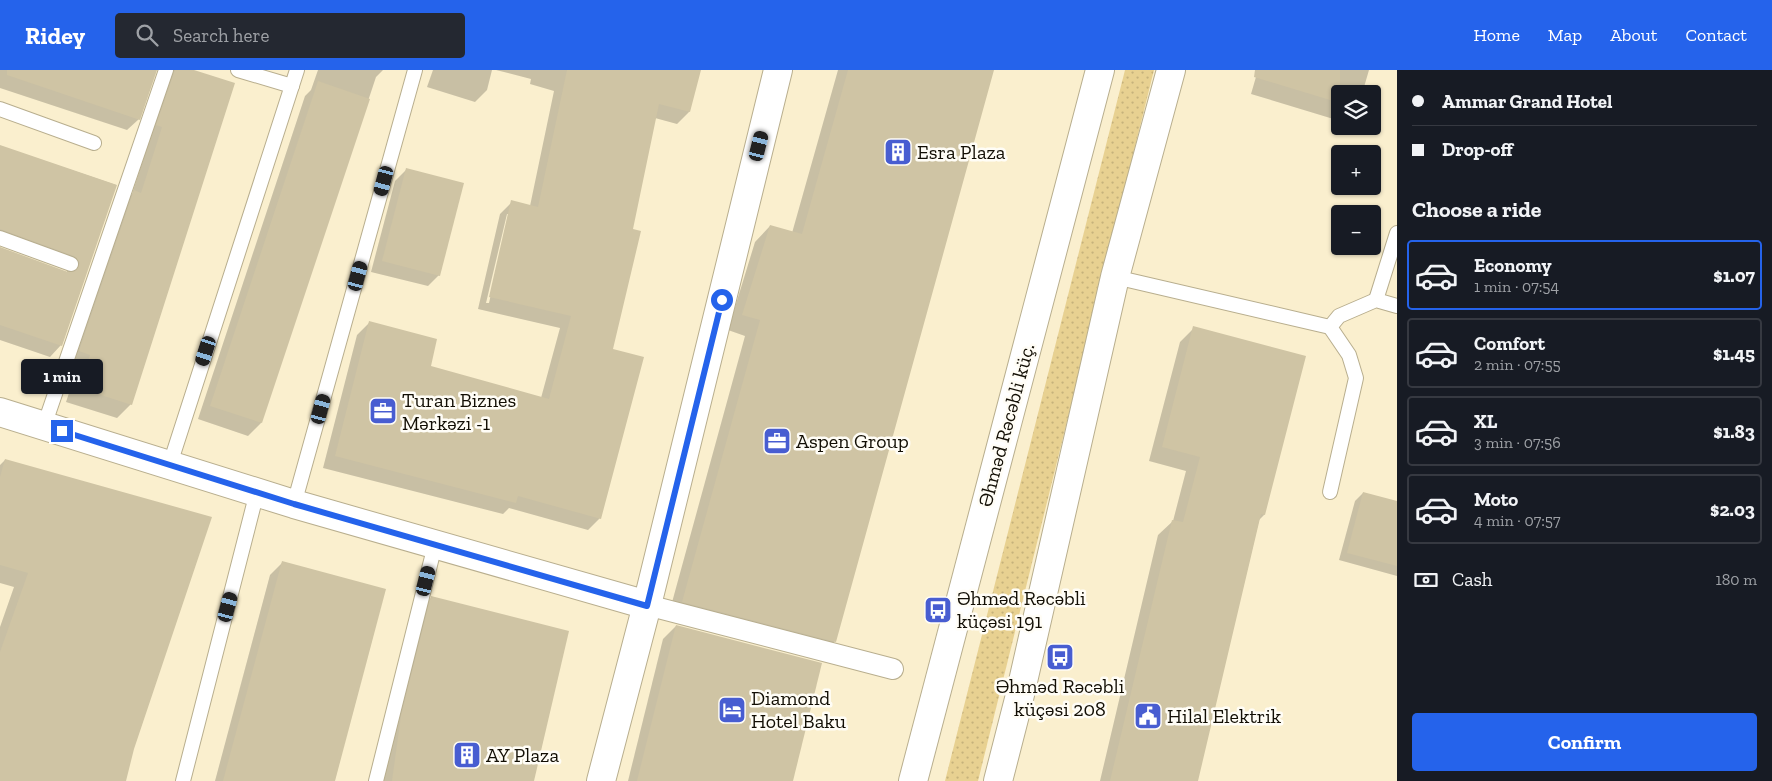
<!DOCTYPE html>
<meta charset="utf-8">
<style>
:root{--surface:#171b24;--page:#242831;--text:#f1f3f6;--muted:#9ea1a6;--line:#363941;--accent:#2563eb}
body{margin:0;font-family:"Zilla Slab",serif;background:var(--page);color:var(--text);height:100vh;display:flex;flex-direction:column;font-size:19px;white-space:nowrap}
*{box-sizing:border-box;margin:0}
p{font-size:16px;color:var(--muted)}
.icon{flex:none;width:28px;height:28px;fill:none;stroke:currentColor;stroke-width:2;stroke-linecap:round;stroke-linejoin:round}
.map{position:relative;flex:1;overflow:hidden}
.panel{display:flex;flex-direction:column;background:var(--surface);width:375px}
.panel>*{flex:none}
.top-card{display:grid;align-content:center;height:110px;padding:0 15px;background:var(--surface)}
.buttons{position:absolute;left:1331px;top:15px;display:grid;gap:10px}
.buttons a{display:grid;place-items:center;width:50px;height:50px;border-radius:5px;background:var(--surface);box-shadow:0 1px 4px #0004;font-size:25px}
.end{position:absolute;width:22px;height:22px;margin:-11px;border:6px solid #2563eb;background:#fff;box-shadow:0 0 0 2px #fff}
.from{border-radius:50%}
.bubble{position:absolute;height:35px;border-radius:5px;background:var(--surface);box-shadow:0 1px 4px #0004;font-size:16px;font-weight:700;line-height:35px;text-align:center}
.car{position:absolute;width:15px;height:30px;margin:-15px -8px;border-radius:6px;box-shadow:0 0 4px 1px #0007;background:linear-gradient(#222 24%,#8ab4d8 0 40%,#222 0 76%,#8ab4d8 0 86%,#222 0)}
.top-card b{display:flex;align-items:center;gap:18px;height:48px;font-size:19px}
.top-card b+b{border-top:1px solid var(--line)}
.top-card i{width:12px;height:12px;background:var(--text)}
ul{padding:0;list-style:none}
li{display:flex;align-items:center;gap:15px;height:70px;margin:0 10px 8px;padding:0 5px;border:2px solid var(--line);border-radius:5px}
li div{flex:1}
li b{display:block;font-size:19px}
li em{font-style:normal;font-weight:700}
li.selected{border-color:var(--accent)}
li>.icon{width:45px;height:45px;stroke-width:1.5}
h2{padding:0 15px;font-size:22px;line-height:60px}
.pay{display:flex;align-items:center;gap:12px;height:55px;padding:0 15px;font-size:19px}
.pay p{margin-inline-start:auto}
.primary-button{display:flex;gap:10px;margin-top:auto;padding:10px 15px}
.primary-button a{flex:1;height:58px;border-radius:5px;background:var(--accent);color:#fff;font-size:20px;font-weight:700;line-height:58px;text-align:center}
header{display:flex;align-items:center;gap:30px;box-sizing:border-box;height:70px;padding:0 25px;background:var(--accent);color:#fff}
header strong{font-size:24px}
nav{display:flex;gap:28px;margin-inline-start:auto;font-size:18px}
.search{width:350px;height:45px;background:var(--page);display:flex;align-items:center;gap:12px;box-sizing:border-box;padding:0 18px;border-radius:5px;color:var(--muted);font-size:19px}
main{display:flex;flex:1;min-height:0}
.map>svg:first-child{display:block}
.grass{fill:url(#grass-dots)}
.shadow{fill:#0003;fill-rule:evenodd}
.building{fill:#cfc4a4}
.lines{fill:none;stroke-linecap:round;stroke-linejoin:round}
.service-casing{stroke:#b8ae8e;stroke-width:16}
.pedestrian-casing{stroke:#b8ae8e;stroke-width:22}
.tertiary-casing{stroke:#b8ae8e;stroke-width:30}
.secondary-casing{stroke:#b8ae8e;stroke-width:30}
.service{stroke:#fff;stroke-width:14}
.pedestrian{stroke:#fff;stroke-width:20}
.tertiary{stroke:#fff;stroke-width:28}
.secondary{stroke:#fff;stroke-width:28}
.route{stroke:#2563eb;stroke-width:6}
.labels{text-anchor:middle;stroke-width:5;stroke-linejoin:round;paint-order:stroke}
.poi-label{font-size:20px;fill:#120e04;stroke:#fffdf6;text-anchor:start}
.street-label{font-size:20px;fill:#120e04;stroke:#fffdf6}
</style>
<header>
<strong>Ridey</strong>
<div class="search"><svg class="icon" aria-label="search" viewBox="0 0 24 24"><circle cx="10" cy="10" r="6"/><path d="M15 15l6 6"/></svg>Search here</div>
<nav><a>Home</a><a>Map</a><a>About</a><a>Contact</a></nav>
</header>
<main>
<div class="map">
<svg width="1397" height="711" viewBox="0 0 1397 711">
<defs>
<pattern id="grass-dots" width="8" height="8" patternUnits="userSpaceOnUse" patternTransform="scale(1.25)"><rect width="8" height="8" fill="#e8d191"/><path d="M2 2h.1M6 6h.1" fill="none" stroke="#c6b27b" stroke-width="1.8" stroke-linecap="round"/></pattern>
</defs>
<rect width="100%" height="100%" fill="#faefce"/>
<path class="grass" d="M 1125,0 L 1154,0 L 978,711 L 945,711 Z"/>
<g class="shadow">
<path d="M 0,0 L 155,0 L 139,49 L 127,60 L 0,18 Z"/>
<path d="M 170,0 L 186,0 L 131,334 L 117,348 L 66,332 L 77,299 L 66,296 L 120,136 L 132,124 L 149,71 L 143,69 Z"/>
<path d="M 318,0 L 383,0 L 376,7 L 261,353 L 248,366 L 198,349 L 305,26 L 311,20 Z"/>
<path d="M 433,0 L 492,0 L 487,20 L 475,32 L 427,17 Z"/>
<path d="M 496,0 L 699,0 L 689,42 L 677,54 L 655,48 L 631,160 L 612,280 L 600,448 L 588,460 L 509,438 L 503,444 L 323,398 L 357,265 L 369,253 L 429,297 L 541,328 L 560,258 L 478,239 L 500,144 L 512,132 L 530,136 L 554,21 L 530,14 L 531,9 ZM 507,144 L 509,144 L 489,233 L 486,233 Z"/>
<path d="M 838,0 L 993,0 L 835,571 L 820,587 L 668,547 L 745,266 L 728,260 L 755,172 L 770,156 L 792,163 Z"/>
<path d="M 1258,0 L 1369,0 L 1362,24 L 1340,24 L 1340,51 L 1251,24 Z"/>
<path d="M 0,76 L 116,115 L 61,275 L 50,287 L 0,270 L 0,179 L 67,203 L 67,200 L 0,174 Z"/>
<path d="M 406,100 L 439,205 L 428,216 L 371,202 L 395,111 Z"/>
<path d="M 1194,258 L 1305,287 L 1264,445 L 1259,450 L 1197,711 L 1100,711 L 1158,465 L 1173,451 L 1186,401 L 1149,391 L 1180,272 Z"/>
<path d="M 5,390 L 133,679 L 125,711 L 0,711 L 0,557 L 14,517 L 0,513 L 0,395 Z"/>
<path d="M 1363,423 L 1397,432 L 1397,506 L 1339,490 L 1355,431 Z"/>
<path d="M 283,492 L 334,711 L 215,711 L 270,505 Z"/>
<path d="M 432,527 L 532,711 L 380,711 L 418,540 Z"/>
<path d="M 676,556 L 791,711 L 628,711 L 663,569 Z"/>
</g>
<g class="building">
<path d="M 7,0 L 157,0 L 140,50 L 7,5 Z"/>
<path d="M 175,0 L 194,0 L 235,13 L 132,335 L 79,318 L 90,285 L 79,281 L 134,120 L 141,123 L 162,57 L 156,55 Z"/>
<path d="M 567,0 L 701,0 L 690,42 L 659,34 L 633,159 L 641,161 L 613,279 L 644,287 L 601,449 L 518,426 L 516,433 L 335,386 L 369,251 L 437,269 L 431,296 L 549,329 L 571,246 L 489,227 L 511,130 L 538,137 Z"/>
<path d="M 848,0 L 994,0 L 836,572 L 682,532 L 760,250 L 742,245 L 770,155 L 802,164 Z"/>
<path d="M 1255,0 L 1340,0 L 1340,33 L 1254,7 Z"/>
<path d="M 318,11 L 370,29 L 262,353 L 210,336 Z"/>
<path d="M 0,75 L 117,115 L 62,276 L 0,255 L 0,177 L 68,202 L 76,201 L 80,193 L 74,186 L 0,159 Z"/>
<path d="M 406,98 L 464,113 L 440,206 L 382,191 Z"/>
<path d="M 1193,256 L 1306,286 L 1265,445 L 1261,444 L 1198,711 L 1110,711 L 1172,450 L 1183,452 L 1200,387 L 1162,377 Z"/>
<path d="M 5,389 L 212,447 L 134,679 L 126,711 L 0,711 L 0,582 L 28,503 L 0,495 L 0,407 Z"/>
<path d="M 1363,422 L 1397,431 L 1397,496 L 1347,483 Z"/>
<path d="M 282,491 L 386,519 L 335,711 L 223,711 Z"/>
<path d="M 431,526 L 569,561 L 534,711 L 392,711 L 401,646 Z"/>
<path d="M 676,555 L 822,593 L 793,711 L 637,711 Z"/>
</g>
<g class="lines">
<defs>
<g id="service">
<path d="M 238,0 L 292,16"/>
<path d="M 0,39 L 94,73"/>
<path d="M 0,168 L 71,194"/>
<path d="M 1115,207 L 1330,257 L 1339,246 L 1376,230 L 1397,236"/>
<path d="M 1376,230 L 1397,163"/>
<path d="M 44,356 L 166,0"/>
<path d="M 170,394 L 297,0"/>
<path d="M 1330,422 L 1356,308 L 1349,285 L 1330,257"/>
<path d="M 294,434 L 415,0"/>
<path d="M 183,711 L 257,422"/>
<path d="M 376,711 L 435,475"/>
</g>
<path id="pedestrian" d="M 647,535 L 893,599"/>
<g id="tertiary">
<path d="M 0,342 L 294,434 L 647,535"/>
<path d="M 601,711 L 647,535 L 778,0"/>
</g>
<g id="secondary">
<path d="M 913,711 L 1100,0"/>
<path d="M 998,711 L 1019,629 L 1115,207 L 1171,0"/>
</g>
</defs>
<use href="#service" class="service-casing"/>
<use href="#pedestrian" class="pedestrian-casing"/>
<use href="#tertiary" class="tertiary-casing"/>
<use href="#secondary" class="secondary-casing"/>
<use href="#service" class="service"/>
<use href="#pedestrian" class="pedestrian"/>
<use href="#tertiary" class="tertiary"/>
<use href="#secondary" class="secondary"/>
</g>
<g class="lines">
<path class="route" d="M 62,361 L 294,434 L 647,536 L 722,230"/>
</g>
<defs>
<symbol id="building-square" viewBox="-11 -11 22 22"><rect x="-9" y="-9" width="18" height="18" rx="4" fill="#485dd1" stroke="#fffdf6"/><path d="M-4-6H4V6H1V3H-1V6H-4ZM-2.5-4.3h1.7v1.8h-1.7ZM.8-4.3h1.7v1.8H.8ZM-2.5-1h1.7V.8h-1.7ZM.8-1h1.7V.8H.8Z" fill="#fff"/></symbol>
<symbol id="office-square" viewBox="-11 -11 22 22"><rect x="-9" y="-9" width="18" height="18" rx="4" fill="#485dd1" stroke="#fffdf6"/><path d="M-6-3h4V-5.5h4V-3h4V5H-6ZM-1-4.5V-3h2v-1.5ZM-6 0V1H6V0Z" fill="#fff"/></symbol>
<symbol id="bus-square" viewBox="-11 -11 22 22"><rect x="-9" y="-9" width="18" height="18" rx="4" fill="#485dd1" stroke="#fffdf6"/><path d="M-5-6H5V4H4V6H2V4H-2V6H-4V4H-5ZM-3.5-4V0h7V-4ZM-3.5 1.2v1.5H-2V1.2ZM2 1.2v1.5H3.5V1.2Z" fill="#fff"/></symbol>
<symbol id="hotel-square" viewBox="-11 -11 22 22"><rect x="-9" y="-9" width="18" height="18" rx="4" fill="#485dd1" stroke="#fffdf6"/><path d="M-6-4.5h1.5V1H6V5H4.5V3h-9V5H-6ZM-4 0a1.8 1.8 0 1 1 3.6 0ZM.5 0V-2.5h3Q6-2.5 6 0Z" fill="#fff"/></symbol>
<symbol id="civic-square" viewBox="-11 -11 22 22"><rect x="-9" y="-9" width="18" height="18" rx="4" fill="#485dd1" stroke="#fffdf6"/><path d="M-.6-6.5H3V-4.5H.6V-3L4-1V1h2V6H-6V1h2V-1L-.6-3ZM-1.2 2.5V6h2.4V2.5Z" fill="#fff"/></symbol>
</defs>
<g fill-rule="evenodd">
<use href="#building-square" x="882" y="66" width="32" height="32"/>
<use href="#office-square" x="367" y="325" width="32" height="32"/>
<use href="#office-square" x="761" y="355" width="32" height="32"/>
<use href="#bus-square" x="922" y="524" width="32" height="32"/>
<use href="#bus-square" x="1044" y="571" width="32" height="32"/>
<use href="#hotel-square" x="716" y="624" width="32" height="32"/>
<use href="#civic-square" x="1132" y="630" width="32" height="32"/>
<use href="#building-square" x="451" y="669" width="32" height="32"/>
</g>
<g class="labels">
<g class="poi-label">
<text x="917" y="89">Esra Plaza</text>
<text x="402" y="337">Turan Biznes<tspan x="402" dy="23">Mərkəzi -1</tspan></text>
<text x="796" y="378">Aspen Group</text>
<text x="957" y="535">Əhməd Rəcəbli<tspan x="957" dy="23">küçəsi 191</tspan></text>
<text x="1060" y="623" text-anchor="middle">Əhməd Rəcəbli<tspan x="1060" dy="23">küçəsi 208</tspan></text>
<text x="751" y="635">Diamond<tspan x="751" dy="23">Hotel Baku</tspan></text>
<text x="1167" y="653">Hilal Elektrik</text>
<text x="486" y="692">AY Plaza</text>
</g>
<g class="street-label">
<text transform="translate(1006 355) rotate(-75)" y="7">Əhməd Rəcəbli küç.</text>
</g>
</g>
</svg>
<div class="buttons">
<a><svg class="icon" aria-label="layers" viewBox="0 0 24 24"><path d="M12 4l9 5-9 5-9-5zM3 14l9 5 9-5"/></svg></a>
<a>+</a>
<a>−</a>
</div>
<i class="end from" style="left:722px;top:230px"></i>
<i class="end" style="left:62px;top:361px"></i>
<div class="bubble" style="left:21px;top:289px;width:82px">1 min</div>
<i class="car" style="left:759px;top:76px;rotate:14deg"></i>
<i class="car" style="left:384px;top:111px;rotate:195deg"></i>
<i class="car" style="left:358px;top:206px;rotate:15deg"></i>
<i class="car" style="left:206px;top:281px;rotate:198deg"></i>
<i class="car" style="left:321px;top:339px;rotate:15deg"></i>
<i class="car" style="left:426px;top:511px;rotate:14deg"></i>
<i class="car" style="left:228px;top:537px;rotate:15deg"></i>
</div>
<section class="panel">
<div class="top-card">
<b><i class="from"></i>Ammar Grand Hotel</b>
<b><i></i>Drop-off</b>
</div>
<h2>Choose a ride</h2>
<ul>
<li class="selected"><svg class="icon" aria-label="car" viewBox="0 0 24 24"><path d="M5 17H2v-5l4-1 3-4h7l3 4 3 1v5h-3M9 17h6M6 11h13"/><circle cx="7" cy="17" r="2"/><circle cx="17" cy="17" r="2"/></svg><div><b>Economy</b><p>1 min · 07:54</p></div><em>$1.07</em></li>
<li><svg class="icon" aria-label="car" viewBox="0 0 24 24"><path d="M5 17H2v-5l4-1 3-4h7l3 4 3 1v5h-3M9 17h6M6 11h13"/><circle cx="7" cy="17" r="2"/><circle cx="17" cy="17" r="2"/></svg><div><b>Comfort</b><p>2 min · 07:55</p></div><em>$1.45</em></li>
<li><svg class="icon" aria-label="car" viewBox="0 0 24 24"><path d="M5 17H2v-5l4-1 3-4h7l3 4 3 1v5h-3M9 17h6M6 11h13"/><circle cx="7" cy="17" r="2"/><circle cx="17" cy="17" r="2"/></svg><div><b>XL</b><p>3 min · 07:56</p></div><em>$1.83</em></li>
<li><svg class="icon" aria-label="car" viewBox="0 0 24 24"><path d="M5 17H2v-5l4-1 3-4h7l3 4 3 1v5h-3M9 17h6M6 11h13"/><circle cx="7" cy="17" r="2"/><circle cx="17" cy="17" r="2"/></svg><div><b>Moto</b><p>4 min · 07:57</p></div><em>$2.03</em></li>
</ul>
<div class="pay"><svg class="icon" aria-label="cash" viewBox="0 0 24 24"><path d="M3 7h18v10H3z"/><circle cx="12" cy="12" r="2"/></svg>Cash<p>180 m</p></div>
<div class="primary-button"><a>Confirm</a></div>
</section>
</main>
